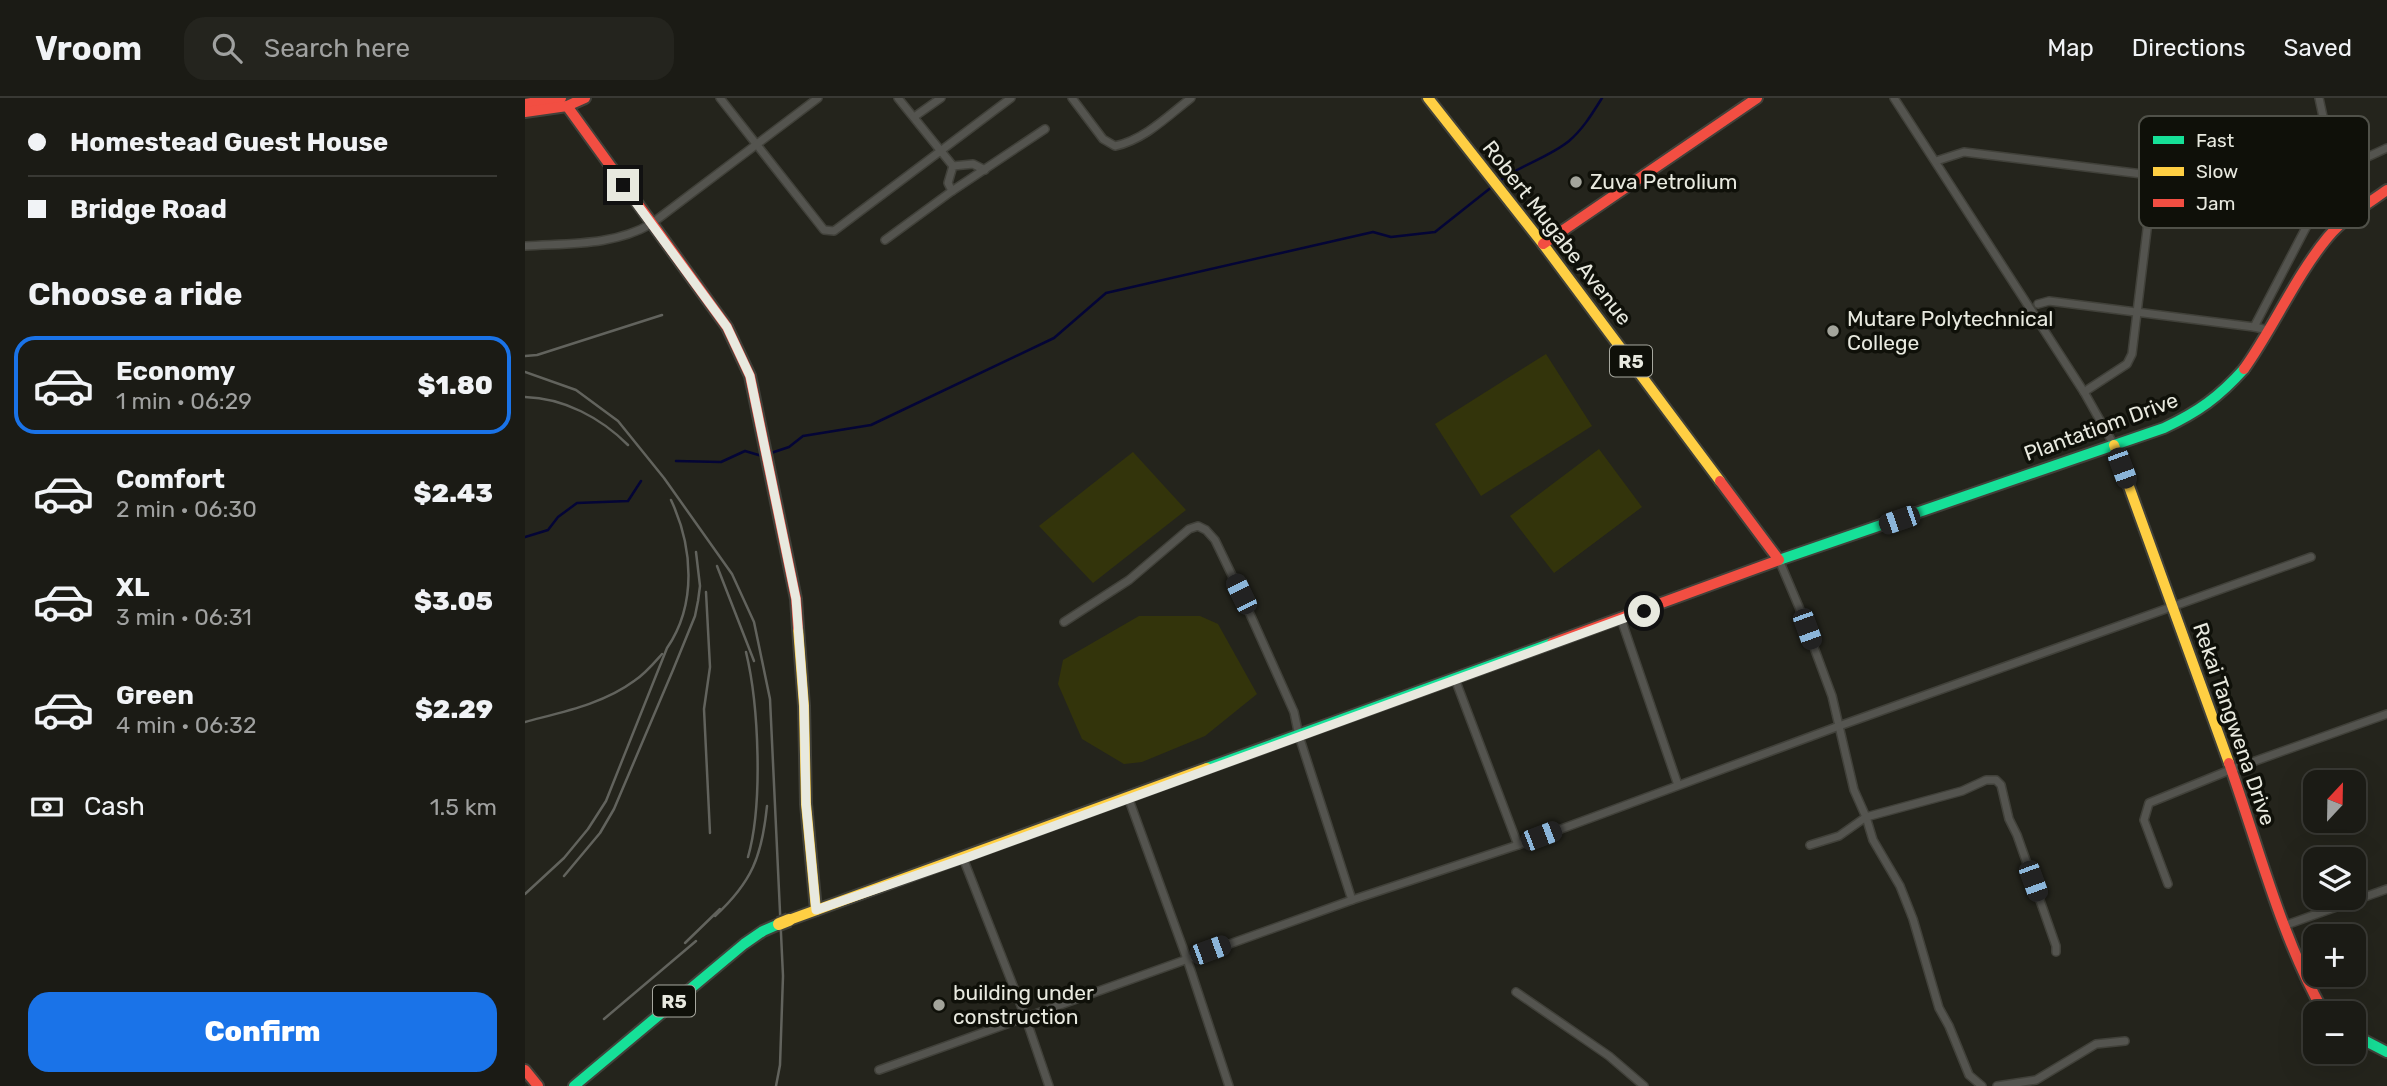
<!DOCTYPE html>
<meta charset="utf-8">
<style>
:root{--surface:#1b1b15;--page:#24241e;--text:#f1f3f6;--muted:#a0a1a0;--line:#393934;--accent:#1a73e8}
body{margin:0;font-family:Rubik,sans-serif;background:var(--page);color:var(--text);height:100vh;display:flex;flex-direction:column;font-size:26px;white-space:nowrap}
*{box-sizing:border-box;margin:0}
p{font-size:23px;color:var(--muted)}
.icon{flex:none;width:38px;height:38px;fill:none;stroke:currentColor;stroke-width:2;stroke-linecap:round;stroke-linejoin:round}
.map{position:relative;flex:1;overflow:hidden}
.side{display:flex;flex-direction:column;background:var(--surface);width:525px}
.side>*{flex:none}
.banner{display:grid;align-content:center;height:154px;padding:0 28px;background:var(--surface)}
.needle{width:46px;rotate:22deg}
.buttons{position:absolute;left:1778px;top:672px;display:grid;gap:14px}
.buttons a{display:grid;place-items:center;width:63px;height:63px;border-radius:14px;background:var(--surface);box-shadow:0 7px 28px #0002,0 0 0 2px var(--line);font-size:35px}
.end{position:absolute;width:32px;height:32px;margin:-16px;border:9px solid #e8e9df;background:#111;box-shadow:0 0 0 4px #111}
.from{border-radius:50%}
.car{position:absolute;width:21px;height:42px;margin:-21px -10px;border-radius:9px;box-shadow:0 0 5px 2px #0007;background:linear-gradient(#222 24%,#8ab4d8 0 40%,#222 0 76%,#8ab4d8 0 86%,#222 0)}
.banner b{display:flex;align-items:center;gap:24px;height:66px;font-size:26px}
.banner b+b{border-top:2px solid var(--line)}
.banner i{width:18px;height:18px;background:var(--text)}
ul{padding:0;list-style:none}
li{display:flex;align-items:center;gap:21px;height:98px;margin:0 14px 10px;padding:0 14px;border:4px solid transparent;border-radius:21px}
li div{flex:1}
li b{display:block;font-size:26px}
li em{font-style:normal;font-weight:800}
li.selected{border-color:var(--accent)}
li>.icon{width:63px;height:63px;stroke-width:1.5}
h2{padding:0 28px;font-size:32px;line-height:84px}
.pay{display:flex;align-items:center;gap:18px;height:77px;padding:0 28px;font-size:26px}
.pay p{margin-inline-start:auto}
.cta{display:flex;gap:14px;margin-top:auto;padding:14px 28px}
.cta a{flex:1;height:80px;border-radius:21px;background:var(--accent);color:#fff;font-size:28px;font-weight:800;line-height:80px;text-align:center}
header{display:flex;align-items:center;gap:42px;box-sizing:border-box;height:98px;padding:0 35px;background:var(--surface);border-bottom:2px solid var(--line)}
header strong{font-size:33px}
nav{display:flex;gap:38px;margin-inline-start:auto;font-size:24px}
.search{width:490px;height:63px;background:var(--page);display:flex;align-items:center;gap:18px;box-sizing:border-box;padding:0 24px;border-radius:21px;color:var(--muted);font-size:26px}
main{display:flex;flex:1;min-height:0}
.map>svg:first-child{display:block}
.green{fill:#33340b}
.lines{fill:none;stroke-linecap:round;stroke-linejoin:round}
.stream{stroke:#040536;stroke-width:2.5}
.street-casing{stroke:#41413a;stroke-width:10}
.fast-casing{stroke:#41413a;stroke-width:14}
.slow-casing{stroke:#41413a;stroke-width:14}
.jam-casing{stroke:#41413a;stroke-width:14}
.street{stroke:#54544f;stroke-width:7}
.fast{stroke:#16e098;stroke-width:10}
.slow{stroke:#ffcf43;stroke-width:10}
.jam{stroke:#f24e42;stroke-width:10}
.rail{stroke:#62635d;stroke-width:2.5}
.slow-bridge-casing{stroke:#41413a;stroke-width:16;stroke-linecap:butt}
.slow-bridge{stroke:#ffcf43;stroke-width:12}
.route{stroke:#e8e9df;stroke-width:9}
.poi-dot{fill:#a3a49b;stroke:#0f1009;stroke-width:2.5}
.labels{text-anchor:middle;stroke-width:7;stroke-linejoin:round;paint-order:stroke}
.shield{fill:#0f1009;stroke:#a7a89f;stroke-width:2}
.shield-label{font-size:19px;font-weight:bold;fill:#e8e9df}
.poi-label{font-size:21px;fill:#e8e9df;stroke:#0f1009;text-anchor:start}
.street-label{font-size:21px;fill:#e8e9df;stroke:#0f1009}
.key{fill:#0f1009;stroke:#505149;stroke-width:2}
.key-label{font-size:19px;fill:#e8e9df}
</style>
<header>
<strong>Vroom</strong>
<div class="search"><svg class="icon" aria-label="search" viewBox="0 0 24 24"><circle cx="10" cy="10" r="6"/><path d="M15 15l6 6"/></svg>Search here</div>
<nav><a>Map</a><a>Directions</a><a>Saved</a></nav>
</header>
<main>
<section class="side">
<div class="banner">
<b><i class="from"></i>Homestead Guest House</b>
<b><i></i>Bridge Road</b>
</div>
<h2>Choose a ride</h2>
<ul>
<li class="selected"><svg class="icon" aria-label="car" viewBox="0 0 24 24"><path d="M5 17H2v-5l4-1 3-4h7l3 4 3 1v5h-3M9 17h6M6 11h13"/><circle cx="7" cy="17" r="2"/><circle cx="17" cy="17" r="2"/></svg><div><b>Economy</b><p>1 min · 06:29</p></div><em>$1.80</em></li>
<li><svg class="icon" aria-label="car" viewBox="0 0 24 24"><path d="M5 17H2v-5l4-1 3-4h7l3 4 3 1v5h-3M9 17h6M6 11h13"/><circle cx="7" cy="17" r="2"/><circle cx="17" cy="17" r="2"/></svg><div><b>Comfort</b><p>2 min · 06:30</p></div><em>$2.43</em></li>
<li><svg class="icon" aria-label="car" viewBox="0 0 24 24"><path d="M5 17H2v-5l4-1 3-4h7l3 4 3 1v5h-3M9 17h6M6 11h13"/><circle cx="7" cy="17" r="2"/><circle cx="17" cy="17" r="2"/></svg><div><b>XL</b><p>3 min · 06:31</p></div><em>$3.05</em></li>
<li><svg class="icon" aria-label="car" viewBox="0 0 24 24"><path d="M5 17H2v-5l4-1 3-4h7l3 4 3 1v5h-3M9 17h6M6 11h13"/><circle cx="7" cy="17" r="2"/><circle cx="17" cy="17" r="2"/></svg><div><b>Green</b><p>4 min · 06:32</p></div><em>$2.29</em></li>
</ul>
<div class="pay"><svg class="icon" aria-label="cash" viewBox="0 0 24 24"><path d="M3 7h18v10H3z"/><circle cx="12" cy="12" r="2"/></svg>Cash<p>1.5 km</p></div>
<div class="cta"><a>Confirm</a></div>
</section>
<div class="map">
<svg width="1862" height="988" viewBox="0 0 1862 988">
<rect width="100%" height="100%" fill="#24241c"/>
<g class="green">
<path d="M 1021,256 L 1067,328 L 956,398 L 910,326 Z"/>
<path d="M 1074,351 L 1117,409 L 1029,475 L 985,418 Z"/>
<path d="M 608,354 L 661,412 L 568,485 L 514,428 Z"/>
<path d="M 614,518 L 675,518 L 693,526 L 732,596 L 680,638 L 617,664 L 599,666 L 557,641 L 533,586 L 538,562 Z"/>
</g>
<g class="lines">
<g class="stream">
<path d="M 973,84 C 995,67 1023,60 1044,43 C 1058,31 1067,16 1077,0"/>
<path d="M 243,356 L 264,349 L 278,338 L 346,327 L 529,240 L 581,195 L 848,134 L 866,139 L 910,134 L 968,88"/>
<path d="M 151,363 L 196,364 L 220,353 L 237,358"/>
<path d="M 0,439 L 23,432 L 33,419 L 52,405 L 103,403 L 116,383"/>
</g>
<defs>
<g id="street">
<path d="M 195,0 L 299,132 L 309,133 L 486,0"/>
<path d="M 373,0 L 428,68"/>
<path d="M 547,0 L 578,41 L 590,48 C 619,42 643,18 666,0"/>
<path d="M 1369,0 L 1559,294 L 1589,347"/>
<path d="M 1794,0 L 1810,74"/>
<path d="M 389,19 L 416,0"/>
<path d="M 1411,63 L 1439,54 L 1796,98"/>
<path d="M 427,93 L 423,85 L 428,68 L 448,66 L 460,72"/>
<path d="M 360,142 L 427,93 L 520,31"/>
<path d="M 0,148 C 43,145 88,148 126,126 L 293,0"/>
<path d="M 1513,206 L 1524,203 L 1729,229"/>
<path d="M 1743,232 L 1729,229 L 1810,74 L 1862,50"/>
<path d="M 1559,294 L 1602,266 L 1607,256 L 1635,24"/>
<path d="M 1254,462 L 1274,509 L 1307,598 L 1329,692 L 1341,719 L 1348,742 L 1375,788 L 1388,821 L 1414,910 L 1424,928 L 1444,977 L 1457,988"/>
<path d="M 1096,521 L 1153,687"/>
<path d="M 539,524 L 604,482 L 664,431 L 673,428 L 681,432 L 690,442 L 716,496 L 769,614 L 774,638 L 827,802"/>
<path d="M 930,581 L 993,747"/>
<path d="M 603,699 L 662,861 L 704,988"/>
<path d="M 1285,747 L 1314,738 L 1341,719 L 1437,693 L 1461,682 L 1471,682 L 1476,687 L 1484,721 L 1492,737 L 1531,848 L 1531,854"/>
<path d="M 438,760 L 500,918 L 524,988"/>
<path d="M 1643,786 L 1619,722 L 1624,705 L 1705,672 L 1862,616"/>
<path d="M 1758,828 L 1862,791"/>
<path d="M 991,894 L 1084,958 L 1119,988"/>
<path d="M 354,972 L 827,802 L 993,747 L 1314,628 L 1786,459"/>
<path d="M 1472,988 L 1511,982 L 1571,946 L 1600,943"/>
</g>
<g id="fast">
<path d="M 1254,462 L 1639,330 C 1673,314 1694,299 1719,271"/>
<path d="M 682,670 L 1027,545"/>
<path d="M 1829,937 L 1862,954"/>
<path d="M 49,988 L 219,846 L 238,833 L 254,826"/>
</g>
<g id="slow">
<path d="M 903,0 L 1018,146 L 1195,383"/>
<path d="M 1589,347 L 1704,665"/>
<path d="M 273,530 L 279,608 L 281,706 L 291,812"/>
<path d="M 264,822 L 682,670"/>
</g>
<g id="jam">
<path d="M 0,6 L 36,0"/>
<path d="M 42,8 L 202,229 L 225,278 L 271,501 L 273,530"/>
<path d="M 0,14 L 42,8 L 60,0"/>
<path d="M 1018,146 L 1232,0"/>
<path d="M 1719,271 C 1749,229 1770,179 1803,139 C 1819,120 1842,106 1862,92"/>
<path d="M 1027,545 L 1254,462 L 1195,383"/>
<path d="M 1704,665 C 1734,750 1755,836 1799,915"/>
<path d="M 0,972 L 13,988"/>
</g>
</defs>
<use href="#street" class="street-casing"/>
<use href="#fast" class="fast-casing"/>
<use href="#slow" class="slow-casing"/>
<use href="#jam" class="jam-casing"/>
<use href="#street" class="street"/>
<use href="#fast" class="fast"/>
<use href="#slow" class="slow"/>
<use href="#jam" class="jam"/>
<g class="rail">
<path d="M 0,258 L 12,257 L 137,217"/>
<path d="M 0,274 L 51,292 L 93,323 L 139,380 L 207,476 L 229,524 L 245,601 L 258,878 L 255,967 L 251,988"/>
<path d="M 0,299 C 39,300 76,320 103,347"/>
<path d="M 192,468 L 229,563"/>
<path d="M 181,494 L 185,569 L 179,611 L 185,735"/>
<path d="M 221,554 C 234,608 238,707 223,759"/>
<path d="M 0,624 C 37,614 78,606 109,583 C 120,576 129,565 137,556"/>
<path d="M 39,778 L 75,735 L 89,711 L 148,572 L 170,518 L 173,503 L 175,488 L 171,454"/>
<path d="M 0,796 L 39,760 L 63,731 L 81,703 L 142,550 C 172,506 168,449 146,402"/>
<path d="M 190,818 C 227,784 237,758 242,708"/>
<path d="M 160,845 L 195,811"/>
<path d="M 79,921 L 171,843"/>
</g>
<defs>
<path id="slow-bridge" d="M 254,826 L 264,822"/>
</defs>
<use href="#slow-bridge" class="slow-bridge-casing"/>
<use href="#slow-bridge" class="slow-bridge"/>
</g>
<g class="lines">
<path class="route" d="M 98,87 L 202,229 L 225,278 L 271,501 L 279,608 L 281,706 L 291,812 L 438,761 L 1119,513"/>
</g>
<g class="poi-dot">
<circle cx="1051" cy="84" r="7"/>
<circle cx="1308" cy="233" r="7"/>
<circle cx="414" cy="907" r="7"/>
</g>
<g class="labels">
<g class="shield">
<rect x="1085" y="247.5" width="42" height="31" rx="5"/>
<rect x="128" y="887.5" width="42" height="31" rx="5"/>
</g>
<g class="shield-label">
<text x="1106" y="270">R5</text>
<text x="149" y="910">R5</text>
</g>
<g class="poi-label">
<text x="1065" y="91">Zuva Petrolium</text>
<text x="1322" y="228">Mutare Polytechnical<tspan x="1322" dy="24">College</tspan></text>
<text x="428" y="902">building under<tspan x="428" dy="24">construction</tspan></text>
</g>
<g class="street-label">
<text transform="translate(1032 135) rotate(52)" y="7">Robert Mugabe Avenue</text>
<text transform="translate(1576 329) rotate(-20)" y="7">Plantatiom Drive</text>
<text transform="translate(1709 626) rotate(71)" y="7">Rekai Tangwena Drive</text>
</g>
</g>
<rect x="1614" y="18" width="230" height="112" rx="10" class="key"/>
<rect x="1628" y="38" width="31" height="8" fill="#16e098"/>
<rect x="1628" y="69" width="31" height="9" fill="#ffcf43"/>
<rect x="1628" y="101" width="31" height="8" fill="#f24e42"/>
<g class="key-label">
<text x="1671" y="49">Fast</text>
<text x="1671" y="80">Slow</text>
<text x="1671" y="112">Jam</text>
</g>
</svg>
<div class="buttons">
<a><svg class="needle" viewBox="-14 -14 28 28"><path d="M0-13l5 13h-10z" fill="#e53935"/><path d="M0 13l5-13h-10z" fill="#a0a1a0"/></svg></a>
<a><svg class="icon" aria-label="layers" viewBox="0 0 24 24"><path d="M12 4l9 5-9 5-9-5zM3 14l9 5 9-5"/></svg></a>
<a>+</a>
<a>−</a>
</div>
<i class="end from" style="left:1119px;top:513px"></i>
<i class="end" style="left:98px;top:87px"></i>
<i class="car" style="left:1597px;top:370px;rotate:160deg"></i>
<i class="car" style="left:1374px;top:422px;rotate:251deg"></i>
<i class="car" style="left:716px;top:496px;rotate:334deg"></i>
<i class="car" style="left:1282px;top:531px;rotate:160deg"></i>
<i class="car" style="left:1016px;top:738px;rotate:69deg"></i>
<i class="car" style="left:1508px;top:783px;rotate:160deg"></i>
<i class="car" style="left:685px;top:852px;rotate:70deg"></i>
</div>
</main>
